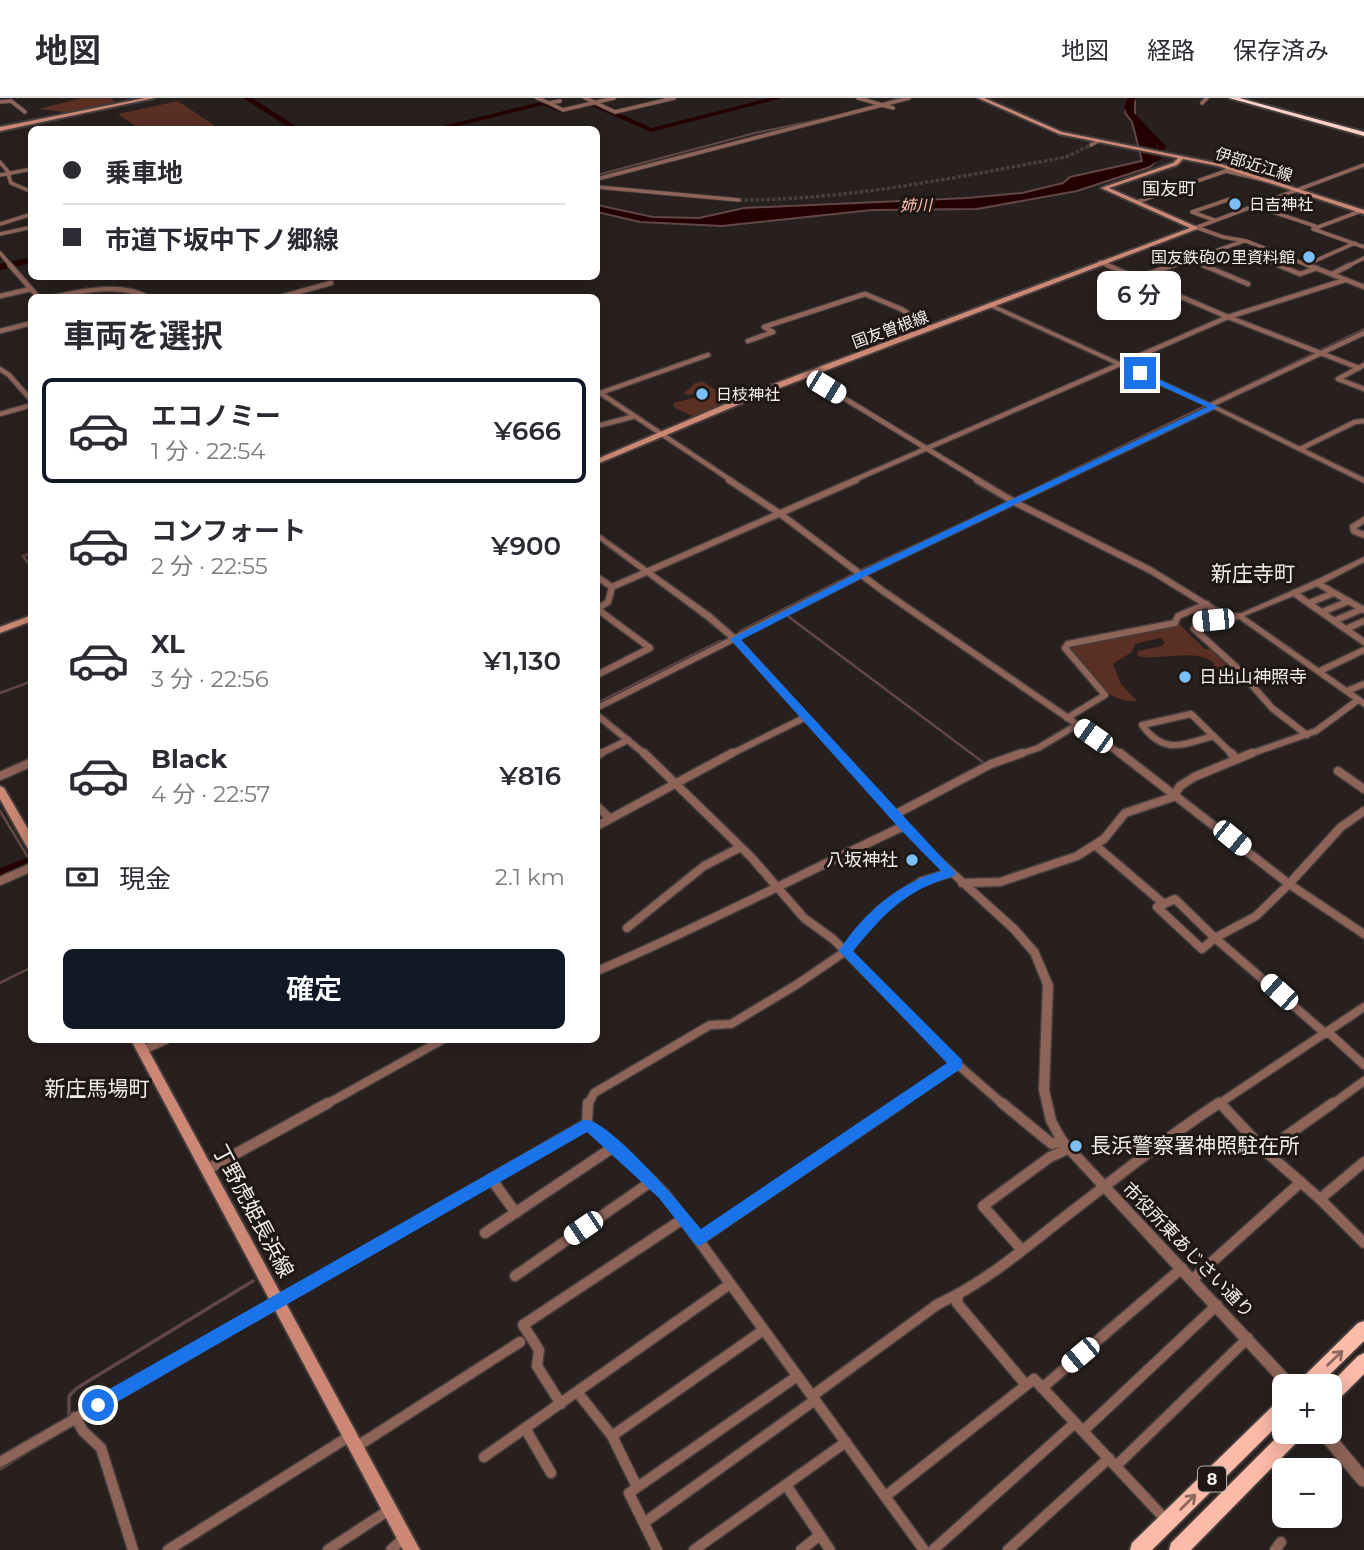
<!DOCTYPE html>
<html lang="ja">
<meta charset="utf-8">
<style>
:root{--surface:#fff;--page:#f7f7f7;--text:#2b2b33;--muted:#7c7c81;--line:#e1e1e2;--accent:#111827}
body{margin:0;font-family:Montserrat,"Noto Sans JP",sans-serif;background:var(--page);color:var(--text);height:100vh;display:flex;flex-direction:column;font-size:26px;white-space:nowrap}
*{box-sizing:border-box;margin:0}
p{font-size:23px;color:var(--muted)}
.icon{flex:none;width:38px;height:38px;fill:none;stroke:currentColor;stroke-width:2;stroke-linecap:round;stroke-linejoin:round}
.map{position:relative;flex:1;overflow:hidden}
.sheet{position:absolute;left:28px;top:196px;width:572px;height:749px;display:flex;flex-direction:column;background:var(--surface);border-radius:10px;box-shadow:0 4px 18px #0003}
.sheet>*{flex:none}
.banner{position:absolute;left:28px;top:28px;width:572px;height:154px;border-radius:10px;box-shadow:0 4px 18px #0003;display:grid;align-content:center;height:154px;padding:0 35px;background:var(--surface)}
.buttons{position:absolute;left:1272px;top:1276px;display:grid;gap:14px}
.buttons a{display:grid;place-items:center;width:70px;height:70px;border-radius:10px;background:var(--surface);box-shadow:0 4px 18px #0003;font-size:35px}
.end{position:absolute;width:32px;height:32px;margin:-16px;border:9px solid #1a73e8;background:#fff;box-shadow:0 0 0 4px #fff}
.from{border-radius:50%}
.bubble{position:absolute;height:49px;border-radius:10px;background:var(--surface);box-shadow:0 4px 18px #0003;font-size:23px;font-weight:600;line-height:49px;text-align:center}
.car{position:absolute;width:21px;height:42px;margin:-21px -10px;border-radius:9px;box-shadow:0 0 5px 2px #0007;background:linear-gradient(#fff 24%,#345 0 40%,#fff 0 76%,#345 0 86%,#fff 0)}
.banner b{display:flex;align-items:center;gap:24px;height:66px;font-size:26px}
.banner b+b{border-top:2px solid var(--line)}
.banner i{width:18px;height:18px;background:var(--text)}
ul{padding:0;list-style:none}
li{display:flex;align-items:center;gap:21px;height:105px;margin:0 14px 10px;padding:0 21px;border:4px solid transparent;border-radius:10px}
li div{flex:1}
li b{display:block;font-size:26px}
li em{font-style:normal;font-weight:600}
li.current{border-color:var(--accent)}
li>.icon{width:63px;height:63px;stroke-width:1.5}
h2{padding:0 35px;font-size:32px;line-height:84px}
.pay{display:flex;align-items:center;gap:18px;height:77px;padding:0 35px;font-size:26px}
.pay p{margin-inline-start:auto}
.action{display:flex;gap:14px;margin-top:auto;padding:14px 35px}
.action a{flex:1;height:80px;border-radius:10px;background:var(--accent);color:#fff;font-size:28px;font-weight:600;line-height:80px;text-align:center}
header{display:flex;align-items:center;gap:42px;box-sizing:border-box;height:98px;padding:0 35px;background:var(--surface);border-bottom:2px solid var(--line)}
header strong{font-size:33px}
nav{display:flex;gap:38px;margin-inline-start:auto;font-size:24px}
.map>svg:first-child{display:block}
.green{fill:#5a2f24}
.water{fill:#250000;stroke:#624746;stroke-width:2}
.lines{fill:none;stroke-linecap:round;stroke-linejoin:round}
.stream-far2{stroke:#624746;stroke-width:2}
.stream-far1{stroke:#624746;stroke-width:2.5}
.stream{stroke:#624746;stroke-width:3.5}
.river{fill:#250000;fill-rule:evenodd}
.minor-tunnel{stroke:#463f3d;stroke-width:3.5;stroke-dasharray:3.5 2;stroke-linecap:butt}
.minor-far4-casing{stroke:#443d3b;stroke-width:5}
.minor-far3-casing{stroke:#443d3b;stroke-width:7}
.minor-far2-casing{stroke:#443d3b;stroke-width:9}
.minor-far1-casing{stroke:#443d3b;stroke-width:11}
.minor-casing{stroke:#443d3b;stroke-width:13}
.tertiary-casing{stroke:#443d3b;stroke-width:3}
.secondary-casing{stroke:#443d3b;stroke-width:4}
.trunk-casing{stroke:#443d3b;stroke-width:4}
.motorway-casing{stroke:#443d3b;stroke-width:4}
.minor-far4{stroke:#8e6358;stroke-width:3.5}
.minor-far3{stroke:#8e6358;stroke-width:4.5}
.minor-far2{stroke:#8e6358;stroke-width:6}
.minor-far1{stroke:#8e6358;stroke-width:8}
.minor{stroke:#8e6358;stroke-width:10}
.tertiary{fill:#8e6358;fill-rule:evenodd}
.secondary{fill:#cc8775;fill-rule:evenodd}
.trunk{fill:#fcbaa8;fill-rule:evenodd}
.motorway{fill:#fdd1c5;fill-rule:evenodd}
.oneway{stroke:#8e685e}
.route{fill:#1a73e8}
.poi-dot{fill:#7bbef8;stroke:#1f1714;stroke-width:2.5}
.labels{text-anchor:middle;stroke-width:6;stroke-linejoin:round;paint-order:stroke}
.far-street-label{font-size:16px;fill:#f2eceb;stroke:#1f1714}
.far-poi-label{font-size:16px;fill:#f2eceb;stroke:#1f1714;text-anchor:start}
.far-water-label{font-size:16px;font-style:italic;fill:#ffbdab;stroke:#1f1714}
.shield{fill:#1f1714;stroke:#b3acaa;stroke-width:2}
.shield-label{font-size:16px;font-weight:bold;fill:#f2eceb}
.far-quarter-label{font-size:18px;fill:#f2eceb;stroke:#1f1714}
.poi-label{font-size:18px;fill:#f2eceb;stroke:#1f1714;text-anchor:start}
.street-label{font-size:18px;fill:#f2eceb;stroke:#1f1714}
.quarter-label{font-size:21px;fill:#f2eceb;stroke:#1f1714}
.near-poi-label{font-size:21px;fill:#f2eceb;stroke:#1f1714;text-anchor:start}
.near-street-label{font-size:21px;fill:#f2eceb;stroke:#1f1714}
</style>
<header>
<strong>地図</strong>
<nav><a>地図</a><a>経路</a><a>保存済み</a></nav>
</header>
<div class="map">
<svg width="1364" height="1452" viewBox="0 0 1364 1452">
<rect width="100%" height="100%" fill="#28201e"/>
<g class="green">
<path d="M 83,0 L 110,0 L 118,6 L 74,15 L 38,11 Z"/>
<path d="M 178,3 L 218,30 L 140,31 L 118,16 Z"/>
<path d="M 702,283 L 732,303 L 694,319 L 675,310 L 673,305 L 702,298 L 704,295 L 688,297 L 684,295 L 695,285 Z"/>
<path d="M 1178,525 L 1205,551 L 1213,551 L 1233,570 L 1236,582 L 1232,584 L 1217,580 L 1213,564 C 1194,550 1160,563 1137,558 L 1138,553 L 1162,548 L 1165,544 L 1160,540 L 1135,546 L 1132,554 L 1113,566 L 1121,586 L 1137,603 C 1106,607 1086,571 1068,551 L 1069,547 Z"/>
</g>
<path class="water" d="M 1130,0 L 1135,0 L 1135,18 L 1158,47 L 1159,60 L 1150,69 L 1077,93 L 977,111 L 872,112 L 722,128 L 640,124 L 597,114 L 597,107 L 653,119 L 699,120 L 744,110 L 967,100 L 1022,95 L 1063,85 L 1070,79 L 1142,63 L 1132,24 L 1125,15 Z"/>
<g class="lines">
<g class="stream-far2">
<path d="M 883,5 L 900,0"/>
<path d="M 597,77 L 755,35 L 822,21"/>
<path d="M 1216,302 L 1364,231"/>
<path d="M 1050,383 L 1207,307"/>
</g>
<g class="stream-far1">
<path d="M 1014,401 L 1054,382"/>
<path d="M 32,455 L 23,458 L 32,470"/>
<path d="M 789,519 L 984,665"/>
<path d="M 740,533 L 859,473 L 989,413"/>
<path d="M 0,595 L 32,583"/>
<path d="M 597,605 L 720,543"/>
<path d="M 0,713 L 32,766"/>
<path d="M 0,885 L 32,869"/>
</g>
<g class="stream">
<path d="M 69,1317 L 69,1298 L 77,1290 L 253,1183"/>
<path d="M 0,1371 L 40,1346"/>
</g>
<g class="river">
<path d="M 243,0 L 252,0 L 302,32 L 293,32 Z"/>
<path d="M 769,0 L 782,0 L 651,34 L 592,8 L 562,15 L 543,7 L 442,32 L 427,32 L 544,3 L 563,11 L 593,4 L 652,30 Z"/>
<path d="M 1128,0 L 1136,0 L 1132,9 L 1134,15 L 1166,48 L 1161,61 L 1149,68 L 1142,66 L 1155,58 L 1158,48 L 1127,15 L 1124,9 Z"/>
<path d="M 32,159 L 32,165 L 0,172 L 0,166 Z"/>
<path d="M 32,758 L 32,769 L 0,783 L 0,770 Z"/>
</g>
<path class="minor-tunnel" d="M 739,102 C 850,102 957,79 1066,59 L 1091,47"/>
<defs>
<g id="minor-far4">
<path d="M 537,0 L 549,5 L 560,3"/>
<path d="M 585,0 L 615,14 L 674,0"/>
<path d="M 858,0 L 893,10"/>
<path d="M 0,4 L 11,3 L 25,14"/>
<path d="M 549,5 L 563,12 L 614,0"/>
<path d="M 1202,5 L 1207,0"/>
<path d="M 1091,47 L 1098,43"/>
<path d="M 0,64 L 10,76"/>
<path d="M 1226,73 L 1280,86"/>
<path d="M 8,76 L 11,85 L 32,94"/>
<path d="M 0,77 L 32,71"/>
<path d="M 597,81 L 909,0"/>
<path d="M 597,89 L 739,102"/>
<path d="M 1137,104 L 1229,72"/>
<path d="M 1258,109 L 1315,128"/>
<path d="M 1361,113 L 1313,131 L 1364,149"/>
<path d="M 1214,122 L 1192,114 L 1230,101"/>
<path d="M 0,126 L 32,116"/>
<path d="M 1195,130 L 1364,67"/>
<path d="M 1198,130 L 1223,139 L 1246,143 L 1312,169"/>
<path d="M 0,136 L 32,129"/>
<path d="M 0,155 L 12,169"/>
<path d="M 1254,157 L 1283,169"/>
<path d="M 1189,161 L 1207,169"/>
<path d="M 1100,164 L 1111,169"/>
<path d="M 1308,166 L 1355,145"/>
<path d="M 1169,169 L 1244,143"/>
<path d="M 1346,169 L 1364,160"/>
</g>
<g id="minor-far3">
<path d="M 10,167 L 39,200"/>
<path d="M 1107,167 L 1228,219 L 1359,270"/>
<path d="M 1203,167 L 1248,186"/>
<path d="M 1278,167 L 1300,176 L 1317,170"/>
<path d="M 1308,167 L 1364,189"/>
<path d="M 1332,176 L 1350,167"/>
<path d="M 1139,179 L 1174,167"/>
<path d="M 0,198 L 31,191"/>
<path d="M 50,200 C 79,193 122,184 149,200"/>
<path d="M 277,200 L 331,185"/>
<path d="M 0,233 L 32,225"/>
<path d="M 748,243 L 773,234 L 764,229 L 865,196 L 901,211 L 931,230"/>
<path d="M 1364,267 L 1338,281 L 1364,291"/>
<path d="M 0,271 L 9,277 L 32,303"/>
<path d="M 806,277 L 980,383"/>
<path d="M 597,293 L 732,383"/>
<path d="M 600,295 L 708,257"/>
<path d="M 1211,307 L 1364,235"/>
<path d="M 0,316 L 32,307"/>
<path d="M 597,328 L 632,319"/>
<path d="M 1300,351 L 1355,324 L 1364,323"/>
<path d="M 852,383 L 1228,219 L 1345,182"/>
</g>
<g id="minor-far2">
<path d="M 729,382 L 779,415 L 883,493 L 1122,657"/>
<path d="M 977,382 L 1016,405 L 1150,472 L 1228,520"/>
<path d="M 1364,422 L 1353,429 L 1354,433 L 1364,437"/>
<path d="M 597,479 L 612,489"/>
<path d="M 1317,485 L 1364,512"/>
<path d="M 1294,495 L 1364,544"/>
<path d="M 1309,505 L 1334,495"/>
<path d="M 1322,514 L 1349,503"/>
<path d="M 1239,518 L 1197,524 L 1194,531 L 1235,568 L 1272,610 L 1307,637"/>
<path d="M 1334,523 L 1362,511"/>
<path d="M 1346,531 L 1364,523"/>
<path d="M 1320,573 L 1364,552"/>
<path d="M 597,577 L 650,550 L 597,511 L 608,504 L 612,489 L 856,382"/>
<path d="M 1347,593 L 1364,586"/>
<path d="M 597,617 L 646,657"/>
<path d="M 1067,620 L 1105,597 L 1065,550 L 1068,546 L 1175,525 L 1178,518 L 1207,506"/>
<path d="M 1213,638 C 1182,647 1164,657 1142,627 L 1191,616 L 1233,657"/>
<path d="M 597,657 L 628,642"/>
<path d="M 729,657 L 806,619"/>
<path d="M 1017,657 L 1038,650 L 1077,627"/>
<path d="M 1247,657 L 1316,633 L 1358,602"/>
</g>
<g id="minor-far1">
<path d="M 644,655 L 751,759 L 804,820 L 833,841 L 957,966"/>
<path d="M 1120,655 L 1289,786 L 1341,729 L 1364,713"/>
<path d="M 1231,655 L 1237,661"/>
<path d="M 597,657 L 601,655"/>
<path d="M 1338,673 L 1364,691"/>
<path d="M 0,678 L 32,664"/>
<path d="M 597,708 L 609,720"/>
<path d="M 894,717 L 991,666 L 1022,655"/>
<path d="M 597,728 L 732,655"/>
<path d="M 1095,747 L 1164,806"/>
<path d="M 0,783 L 32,769"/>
<path d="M 962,785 L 1000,784 L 1077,758 L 1104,741 L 1125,715 L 1173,699 L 1180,688 L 1194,679 L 1252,655"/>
<path d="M 1175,801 L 1215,840 L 1202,851 L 1157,809 Z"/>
<path d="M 627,830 L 704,768 L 739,750"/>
<path d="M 1215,840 L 1326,936"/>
<path d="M 1215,840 L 1256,818 L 1289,786 L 1364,836"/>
<path d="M 597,873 C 701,829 801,776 904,728"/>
<path d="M 1329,935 L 1364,967"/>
<path d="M 143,952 L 166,942"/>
<path d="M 1219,1004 L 1221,1007"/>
<path d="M 325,1007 L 442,942"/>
<path d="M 588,1007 L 594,995 L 710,927 L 731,926 L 796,887 L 846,853 L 880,812 L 893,802 L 922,783 L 950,775"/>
<path d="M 897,1007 L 957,966 L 1004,1007"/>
<path d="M 1217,1007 L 1364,909"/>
<path d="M 1331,1007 L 1364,983"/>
</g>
<g id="minor">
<path d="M 1002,1005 L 1052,1046 L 1062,1043"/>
<path d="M 1220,1005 L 1265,1053 L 1320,1101 L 1364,1064"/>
<path d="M 587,1026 L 615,1048 L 665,1096 L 924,1452"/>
<path d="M 587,1026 L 588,1005"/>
<path d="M 1265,1053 L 1333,1005"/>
<path d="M 208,1071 L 328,1005"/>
<path d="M 492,1082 L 516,1115"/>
<path d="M 1320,1101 L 1364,1145"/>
<path d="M 485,1135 L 615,1048"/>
<path d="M 700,1141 L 900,1005"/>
<path d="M 1021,1151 L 983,1108 L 1050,1059 L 1068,1051"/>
<path d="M 515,1178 L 652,1083"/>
<path d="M 1193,1181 L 1301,1084"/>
<path d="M 958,1197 L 957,1205 L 1026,1287"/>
<path d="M 1042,1290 L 1182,1170"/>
<path d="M 578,1295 L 612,1338 L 636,1387"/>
<path d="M 812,1298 L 938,1206 C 982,1186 1019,1155 1057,1125 C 1110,1084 1163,1042 1219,1005"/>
<path d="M 561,1306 L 537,1268 L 539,1252 L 523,1227 L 683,1121"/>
<path d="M 75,1319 L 83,1333 L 101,1350 L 133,1452"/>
<path d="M 525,1330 L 551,1375"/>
<path d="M 1083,1333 L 1217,1207"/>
<path d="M 612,1338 L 762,1233"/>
<path d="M 356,1349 L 520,1244"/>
<path d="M 484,1359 L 730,1186"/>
<path d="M 0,1364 L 587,1026"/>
<path d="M 1116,1368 L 1248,1240"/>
<path d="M 786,1387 L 830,1452"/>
<path d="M 887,1397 L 1034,1281 L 1167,1423"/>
<path d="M 645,1424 L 815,1302"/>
<path d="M 168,1452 L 350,1338"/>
<path d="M 328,1452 L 389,1412"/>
<path d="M 391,1452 L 405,1439"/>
<path d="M 657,1452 L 629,1395 L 796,1279"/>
<path d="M 694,1452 L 846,1344"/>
<path d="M 801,1452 L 820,1437"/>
<path d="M 933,1452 L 1075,1325"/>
<path d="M 1008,1452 L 1109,1360"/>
<path d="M 1275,1452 L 1281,1444"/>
</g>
<g id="tertiary">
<path d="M 988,206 L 992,206 L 1216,308 L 1364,380 L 1364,385 L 1214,311 L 865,478 L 739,541 L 928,748 L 1017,828 L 1038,852 L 1053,887 L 1049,992 L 1056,1022 L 1066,1040 L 1295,1284 L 1297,1288 L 1284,1288 L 1284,1290 L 1058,1046 L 1046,1023 L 1039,992 L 1043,887 L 1031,857 L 1011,834 L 922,752 L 734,544 L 597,613 L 597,607 L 729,540 L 705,520 L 597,440 L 597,435 L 599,436 L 711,516 L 735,537 L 859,474 L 1209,309 L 988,208 Z"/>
<path d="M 1364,459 L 1364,464 L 1320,487 L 1244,518 L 1364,602 L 1364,609 L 1235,518 L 1314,483 Z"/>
<path d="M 1330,1331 L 1364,1372 L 1364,1389 L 1359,1387 L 1319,1339 L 1318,1334 L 1330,1334 Z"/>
</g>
<g id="secondary">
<path d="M 145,0 L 154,0 L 0,33 L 0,29 Z"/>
<path d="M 978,0 L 984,0 L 1062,34 L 1221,66 L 1364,112 L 1364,116 L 1218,68 L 1183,61 L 1177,67 L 1109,90 L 1197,129 L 1197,131 L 769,294 L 597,366 L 597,361 L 763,290 L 1190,130 L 1101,90 L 1173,65 L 1178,60 L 1059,36 Z"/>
<path d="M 32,517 L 32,523 L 0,535 L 0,529 Z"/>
<path d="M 0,688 L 4,690 L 32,738 L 32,752 L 28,751 L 0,701 Z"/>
<path d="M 131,942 L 143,942 L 420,1452 L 403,1452 Z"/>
</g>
<g id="trunk">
<path d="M 1364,1223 L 1364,1243 L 1318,1288 L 1297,1288 L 1300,1282 L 1358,1225 Z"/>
<path d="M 1364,1255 L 1364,1276 L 1336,1304 L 1330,1307 L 1330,1288 L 1328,1288 L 1358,1258 Z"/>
<path d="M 1284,1300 L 1284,1321 L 1152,1452 L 1130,1452 L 1132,1445 L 1278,1303 Z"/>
<path d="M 1284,1332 L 1284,1334 L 1304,1334 L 1301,1340 L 1191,1452 L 1169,1452 L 1171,1445 Z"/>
</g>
<path id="motorway" d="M 1229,0 L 1239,0 L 1364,34 L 1364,38 Z"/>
</defs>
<use href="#minor-far4" class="minor-far4-casing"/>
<use href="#minor-far3" class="minor-far3-casing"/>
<use href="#minor-far2" class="minor-far2-casing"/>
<use href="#minor-far1" class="minor-far1-casing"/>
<use href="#minor" class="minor-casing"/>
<use href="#tertiary" class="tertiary-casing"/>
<use href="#secondary" class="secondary-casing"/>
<use href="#trunk" class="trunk-casing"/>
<use href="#motorway" class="motorway-casing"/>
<use href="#minor-far4" class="minor-far4"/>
<use href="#minor-far3" class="minor-far3"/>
<use href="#minor-far2" class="minor-far2"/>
<use href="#minor-far1" class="minor-far1"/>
<use href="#minor" class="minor"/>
<use href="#tertiary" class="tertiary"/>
<use href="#secondary" class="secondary"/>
<use href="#trunk" class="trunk"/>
<use href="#motorway" class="motorway"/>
</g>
<defs><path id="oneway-shaft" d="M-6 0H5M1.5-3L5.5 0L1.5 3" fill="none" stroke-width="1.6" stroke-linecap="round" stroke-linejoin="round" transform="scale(1.75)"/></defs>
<g class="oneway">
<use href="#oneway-shaft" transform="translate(1335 1260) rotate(-44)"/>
<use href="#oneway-shaft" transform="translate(1188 1404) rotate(-45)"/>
</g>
<path class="route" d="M 1137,274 L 1143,274 L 1218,309 L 866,478 L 741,542 L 956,775 L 954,778 C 904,793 886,814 853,853 L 962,962 L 962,970 L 700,1148 L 695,1146 L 659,1100 L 587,1034 L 103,1312 L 98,1315 L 92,1312 L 89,1307 L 92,1301 L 583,1022 C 604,1015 686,1112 701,1131 L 947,965 L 839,853 C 863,815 899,785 941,773 L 900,731 L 730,541 L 859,474 L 1207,309 L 1137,277 Z"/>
<g class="poi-dot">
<circle cx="1235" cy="106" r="7"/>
<circle cx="1309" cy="159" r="7"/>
<circle cx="702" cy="296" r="7"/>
<circle cx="1185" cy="579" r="7"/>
<circle cx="912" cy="762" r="7"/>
<circle cx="1076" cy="1048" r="7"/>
</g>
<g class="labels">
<g class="far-street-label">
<text transform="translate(1254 66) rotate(17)" y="6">伊部近江線</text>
<text transform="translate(890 231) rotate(-20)" y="6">国友曽根線</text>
</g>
<g class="far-poi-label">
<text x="1249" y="112">日吉神社</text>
<text x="1295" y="165" text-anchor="end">国友鉄砲の里資料館</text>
<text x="716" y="302">日枝神社</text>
</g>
<g class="far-water-label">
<text transform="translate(916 107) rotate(-1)" y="6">姉川</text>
</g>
<rect class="shield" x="1198" y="1368.5" width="28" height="25" rx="5"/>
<g class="shield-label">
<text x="1212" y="1387">8</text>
</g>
<g class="far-quarter-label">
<text x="1169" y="97">国友町</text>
</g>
<g class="poi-label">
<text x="1199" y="585">日出山神照寺</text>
<text x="898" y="768" text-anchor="end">八坂神社</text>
</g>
<g class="street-label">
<text transform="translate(1188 1152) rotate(46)" y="6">市役所東あじさい通り</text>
</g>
<g class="quarter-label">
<text x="1253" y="483">新庄寺町</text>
<text x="97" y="998">新庄馬場町</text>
</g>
<g class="near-poi-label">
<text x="1090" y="1055">長浜警察署神照駐在所</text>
</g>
<g class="near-street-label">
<text transform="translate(253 1113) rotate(62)" y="7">丁野虎姫長浜線</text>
</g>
</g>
</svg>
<div class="buttons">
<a>+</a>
<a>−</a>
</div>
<i class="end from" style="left:98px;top:1307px"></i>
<i class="end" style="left:1140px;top:275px"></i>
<div class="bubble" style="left:1097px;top:173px;width:84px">6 分</div>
<i class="car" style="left:826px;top:289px;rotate:121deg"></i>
<i class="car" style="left:1213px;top:522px;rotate:264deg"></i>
<i class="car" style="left:1093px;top:638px;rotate:305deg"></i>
<i class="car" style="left:1232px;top:740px;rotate:129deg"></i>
<i class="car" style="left:1279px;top:894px;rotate:312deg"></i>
<i class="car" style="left:583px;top:1130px;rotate:236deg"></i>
<i class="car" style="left:1080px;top:1257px;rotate:230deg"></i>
<div class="banner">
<b><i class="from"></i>乗車地</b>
<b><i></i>市道下坂中下ノ郷線</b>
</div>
<section class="sheet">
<h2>車両を選択</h2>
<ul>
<li class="current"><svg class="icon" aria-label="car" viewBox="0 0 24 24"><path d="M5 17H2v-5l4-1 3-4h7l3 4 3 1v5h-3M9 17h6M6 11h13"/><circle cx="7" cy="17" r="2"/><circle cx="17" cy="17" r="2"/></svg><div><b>エコノミー</b><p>1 分 · 22:54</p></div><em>¥666</em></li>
<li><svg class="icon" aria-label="car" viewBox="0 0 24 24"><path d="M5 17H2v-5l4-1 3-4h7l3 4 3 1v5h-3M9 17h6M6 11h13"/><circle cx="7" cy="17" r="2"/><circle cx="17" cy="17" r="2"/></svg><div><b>コンフォート</b><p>2 分 · 22:55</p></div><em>¥900</em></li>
<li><svg class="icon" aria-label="car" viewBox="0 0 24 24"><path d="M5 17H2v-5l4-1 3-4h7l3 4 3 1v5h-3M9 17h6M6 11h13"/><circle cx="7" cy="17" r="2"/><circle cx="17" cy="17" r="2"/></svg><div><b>XL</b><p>3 分 · 22:56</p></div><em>¥1,130</em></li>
<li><svg class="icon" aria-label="car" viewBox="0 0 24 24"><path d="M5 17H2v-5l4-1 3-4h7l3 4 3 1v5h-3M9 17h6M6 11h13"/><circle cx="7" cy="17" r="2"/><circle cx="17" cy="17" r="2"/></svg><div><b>Black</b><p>4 分 · 22:57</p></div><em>¥816</em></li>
</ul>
<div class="pay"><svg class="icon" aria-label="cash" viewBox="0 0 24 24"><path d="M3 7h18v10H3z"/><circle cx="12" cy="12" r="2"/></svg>現金<p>2.1 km</p></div>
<div class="action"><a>確定</a></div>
</section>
</div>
